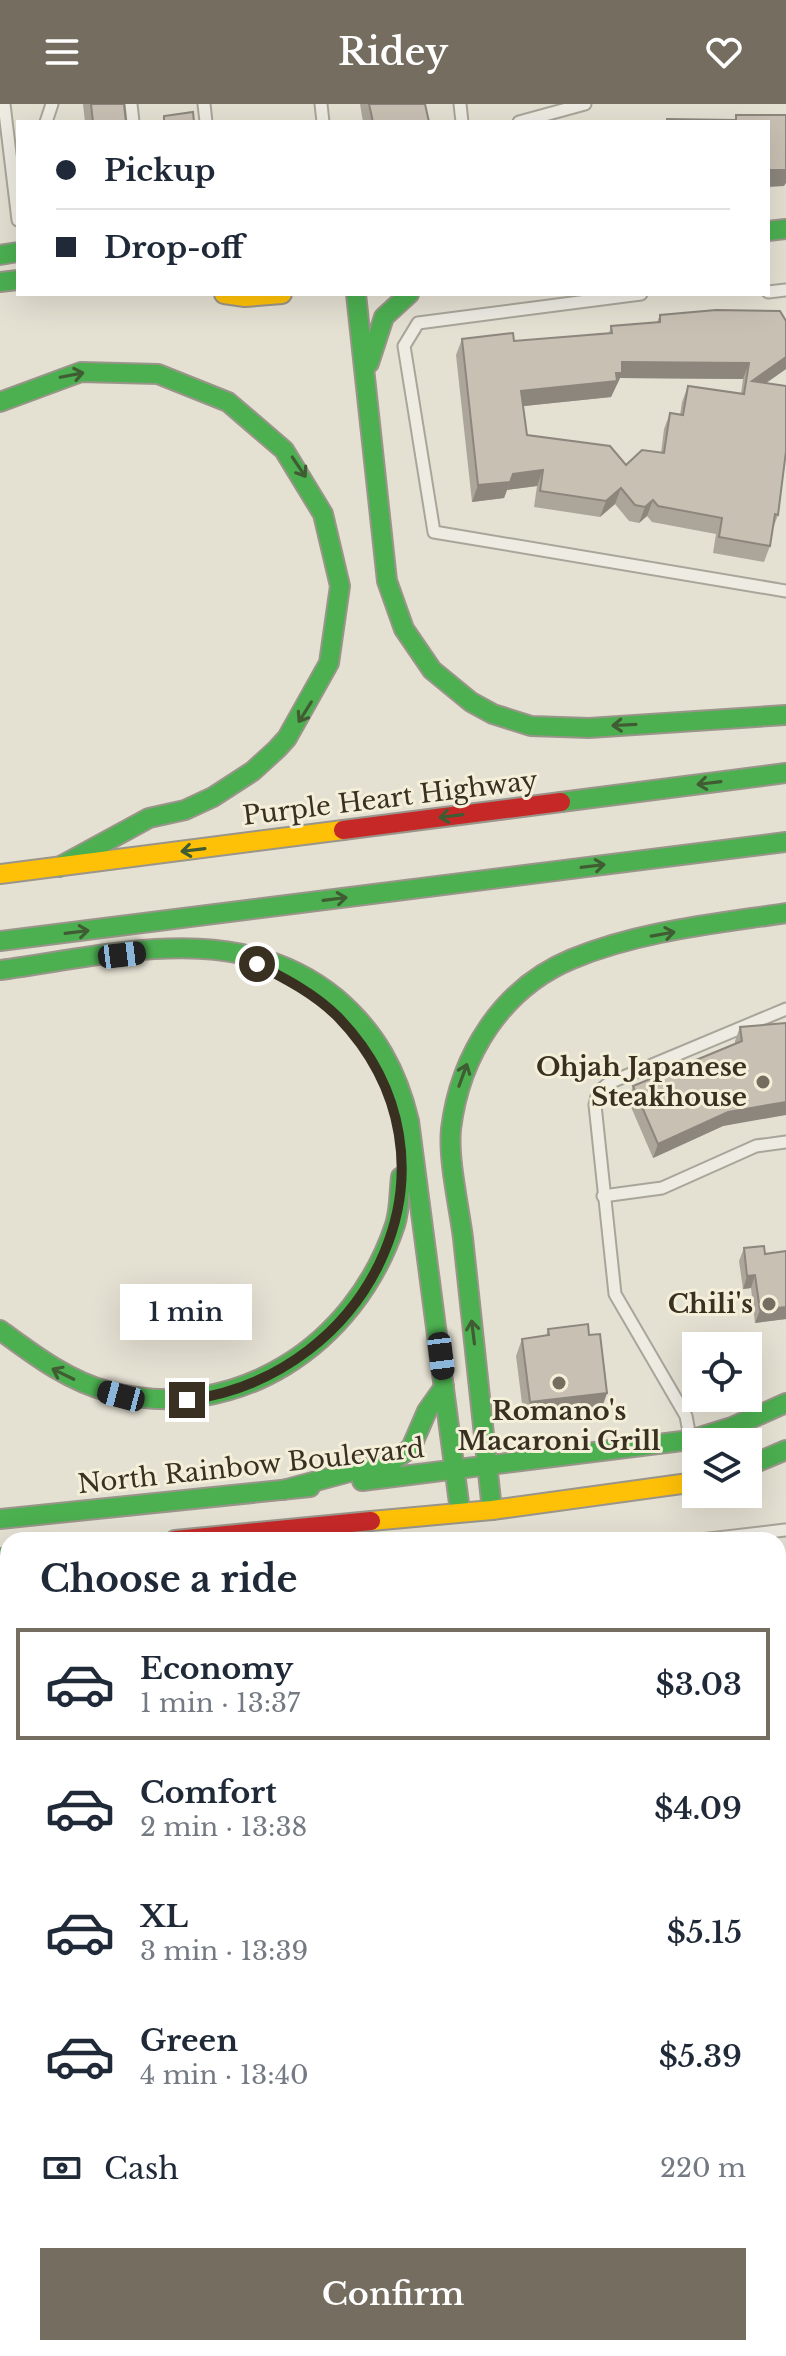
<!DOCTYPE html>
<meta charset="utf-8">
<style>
:root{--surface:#fff;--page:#f2f2f3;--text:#1f2937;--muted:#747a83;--line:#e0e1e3;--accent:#756e60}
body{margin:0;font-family:"Libre Baskerville",serif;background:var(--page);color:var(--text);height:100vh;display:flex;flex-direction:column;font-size:30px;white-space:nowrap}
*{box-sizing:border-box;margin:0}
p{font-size:26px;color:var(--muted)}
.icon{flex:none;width:44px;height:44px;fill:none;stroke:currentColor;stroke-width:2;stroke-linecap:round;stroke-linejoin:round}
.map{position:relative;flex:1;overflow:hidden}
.drawer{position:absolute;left:0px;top:1428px;width:786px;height:824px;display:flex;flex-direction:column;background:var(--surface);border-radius:24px 24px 0 0;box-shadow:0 8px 32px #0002}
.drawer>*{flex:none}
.banner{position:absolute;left:16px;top:16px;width:754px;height:176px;border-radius:0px;box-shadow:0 8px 32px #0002;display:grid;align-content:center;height:176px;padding:0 40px;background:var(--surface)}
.controls{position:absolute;left:682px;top:1228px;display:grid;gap:16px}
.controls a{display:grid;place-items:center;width:80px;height:80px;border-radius:0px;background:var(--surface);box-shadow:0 8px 32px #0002;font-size:40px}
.end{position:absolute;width:36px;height:36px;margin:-18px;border:10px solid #393022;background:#fff;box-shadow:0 0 0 4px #fff}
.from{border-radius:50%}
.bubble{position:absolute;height:56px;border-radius:0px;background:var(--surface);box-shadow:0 8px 32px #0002;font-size:26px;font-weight:600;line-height:56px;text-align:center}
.car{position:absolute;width:24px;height:48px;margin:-24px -12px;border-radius:10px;box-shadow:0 0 6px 2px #0007;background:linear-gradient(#222 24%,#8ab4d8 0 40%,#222 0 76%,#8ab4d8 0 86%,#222 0)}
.banner b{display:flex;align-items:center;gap:28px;height:76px;font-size:30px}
.banner b+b{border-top:2px solid var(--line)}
.banner i{width:20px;height:20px;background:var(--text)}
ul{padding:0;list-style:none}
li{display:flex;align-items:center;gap:24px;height:112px;margin:0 16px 12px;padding:0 24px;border:4px solid transparent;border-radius:0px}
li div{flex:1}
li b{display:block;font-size:30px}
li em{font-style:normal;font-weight:600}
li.current{border-color:var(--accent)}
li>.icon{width:72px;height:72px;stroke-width:1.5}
h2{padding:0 40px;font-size:36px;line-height:96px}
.pay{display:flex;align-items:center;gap:20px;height:88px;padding:0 40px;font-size:30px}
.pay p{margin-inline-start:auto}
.action{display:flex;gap:16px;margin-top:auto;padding:16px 40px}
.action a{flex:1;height:92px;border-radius:0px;background:var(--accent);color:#fff;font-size:32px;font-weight:600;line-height:92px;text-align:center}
header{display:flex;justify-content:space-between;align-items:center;height:104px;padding:0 40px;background:var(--accent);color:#fff;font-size:36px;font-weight:600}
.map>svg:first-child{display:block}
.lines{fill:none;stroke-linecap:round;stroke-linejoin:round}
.lane-casing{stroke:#aaa59a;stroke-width:15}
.fast-casing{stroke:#9a958a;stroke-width:22}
.slow-casing{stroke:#9a958a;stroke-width:22}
.jam-casing{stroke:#9a958a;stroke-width:22}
.lane{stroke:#edebe2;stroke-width:11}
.fast{stroke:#4caf50;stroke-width:18}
.slow{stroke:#ffc107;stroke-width:18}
.jam{stroke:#c62828;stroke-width:18}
.wall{fill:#aca59a;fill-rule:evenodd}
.shaded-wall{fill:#8c867d}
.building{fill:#c8c0b3;stroke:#8c867d;stroke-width:2;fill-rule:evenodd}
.oneway{stroke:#405c32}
.route{stroke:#393022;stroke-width:10}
.poi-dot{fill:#756e60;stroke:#f4efd9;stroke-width:3}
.labels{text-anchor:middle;stroke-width:6;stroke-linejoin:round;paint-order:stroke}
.street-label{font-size:26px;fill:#393022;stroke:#f4efd9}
.poi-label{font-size:26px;font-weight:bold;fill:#393022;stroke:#f4efd9;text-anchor:end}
</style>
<header><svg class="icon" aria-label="menu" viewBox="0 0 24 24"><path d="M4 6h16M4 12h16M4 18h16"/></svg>Ridey<svg class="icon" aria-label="heart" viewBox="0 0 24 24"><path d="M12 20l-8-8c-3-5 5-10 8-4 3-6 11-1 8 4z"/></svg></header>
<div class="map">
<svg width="786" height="2252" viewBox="0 0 786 2252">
<rect width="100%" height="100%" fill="#e4e0d2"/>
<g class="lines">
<defs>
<g id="lane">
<path d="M 4,0 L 18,116"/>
<path d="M 131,0 L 133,18"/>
<path d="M 204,0 L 206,18"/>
<path d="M 321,0 L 323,18"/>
<path d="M 460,0 L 462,18"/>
<path d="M 46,18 L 52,0"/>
<path d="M 519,18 L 585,0"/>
<path d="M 768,188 L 786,186"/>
<path d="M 641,190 L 418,219 L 404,242 L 434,428 L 786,487"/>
<path d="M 603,1092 L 662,1084 L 756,1042 L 786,1038"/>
<path d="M 690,1333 L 686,1312 L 615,1190 L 595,1001 L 598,988 L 609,979 L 786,905"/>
<path d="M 700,1436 L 785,1426"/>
<path d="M 778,1478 L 786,1477"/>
<path d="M 778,1532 L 786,1531"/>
<path d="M 778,1585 L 786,1584"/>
<path d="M 778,1637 L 786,1636"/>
<path d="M 0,1644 L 8,1643"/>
<path d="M 778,1690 L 786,1689"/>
<path d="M 778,1744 L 786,1743"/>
<path d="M 778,1796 L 786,1795"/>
<path d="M 778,1852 L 786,1851"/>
<path d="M 778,1912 L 786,1911"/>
<path d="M 778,1980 L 786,2048"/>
<path d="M 778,2131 L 786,2130"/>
</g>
<g id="fast">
<path d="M 768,127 L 786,125"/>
<path d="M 0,151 L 18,148"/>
<path d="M 0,178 L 18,176"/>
<path d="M 356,190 L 387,477 L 404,525 L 432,566 L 471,598 L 493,610 L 531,622 L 589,624 L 786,611"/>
<path d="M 369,259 L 384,213 L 409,190"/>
<path d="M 0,298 L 81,268 L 158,270 L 228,298 L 284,346 L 323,410 L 340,482 L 329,559 L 287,634 L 277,645 L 253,667 L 213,693 L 185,706 L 149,714 L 59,763"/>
<path d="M 561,698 L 786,669"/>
<path d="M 0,837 L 786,738"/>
<path d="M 0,866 C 112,851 239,814 336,894 C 376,928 397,967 409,1017 L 460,1407"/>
<path d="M 0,1226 C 34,1251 68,1277 110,1288 C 237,1320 355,1241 395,1121 C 400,1106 399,1089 401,1073"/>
<path d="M 748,1362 L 786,1346"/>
<path d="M 362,1377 L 690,1336 L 732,1323 L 786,1299"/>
<path d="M 283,1386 L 394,1356 L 411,1344 L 427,1307 L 444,1283"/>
<path d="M 492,1406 C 482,1315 472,1224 463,1134 C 459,1102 448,1056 451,1025 C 460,951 502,884 572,855 C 640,827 714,820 786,809"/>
<path d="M 0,1415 L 310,1383"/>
<path d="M 0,1454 L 8,1453"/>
<path d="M 0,1763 L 8,1839"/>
<path d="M 0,1938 L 8,1937"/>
<path d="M 50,2244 L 51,2252"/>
</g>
<g id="slow">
<path d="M 224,190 L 245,193 L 282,190"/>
<path d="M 0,770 L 343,726"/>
<path d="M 371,1417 L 492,1406 L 696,1378"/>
<path d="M 0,2029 L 5,2073 L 0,2085"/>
</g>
<g id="jam">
<path d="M 343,726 L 561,698"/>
<path d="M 175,1436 L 371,1417"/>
<path d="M 0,2180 L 8,2252"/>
</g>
</defs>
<use href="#lane" class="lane-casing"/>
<use href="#fast" class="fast-casing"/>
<use href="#slow" class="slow-casing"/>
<use href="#jam" class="jam-casing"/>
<use href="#lane" class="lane"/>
<use href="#fast" class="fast"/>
<use href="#slow" class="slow"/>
<use href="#jam" class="jam"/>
</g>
<g class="wall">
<path d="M 83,0 L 124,0 L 126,18 L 85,18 Z"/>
<path d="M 360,0 L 425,0 L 429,18 L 363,18 Z"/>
<path d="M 660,211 L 786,265 L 766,279 L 778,411 L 772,427 L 770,442 L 764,458 L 713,449 L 716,430 L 652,418 L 647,412 L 639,419 L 629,417 L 615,400 L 600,413 L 534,403 L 537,382 L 507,386 L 504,394 L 472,398 L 456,251 L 462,235 L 514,237 L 609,229 L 611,222 L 657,218 ZM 620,274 L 743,275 L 741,290 L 688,282 L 682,298 L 680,311 L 670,309 L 664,325 L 661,349 L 626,361 L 527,331 L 523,302 L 611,293 Z"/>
<path d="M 786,919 L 746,1017 L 723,1022 L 653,1054 L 628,996 L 633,982 L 735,940 L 735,937 L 740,923 Z"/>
<path d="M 744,1144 L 765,1150 L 786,1147 L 786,1215 L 755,1219 L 751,1184 L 743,1185 L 739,1157 Z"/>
<path d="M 548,1225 L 589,1231 L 607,1289 L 601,1306 L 524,1315 L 516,1252 L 522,1235 L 546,1232 Z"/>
<path d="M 84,2244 L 778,2244 L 786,2252 L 85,2252 Z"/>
</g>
<g class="shaded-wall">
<path d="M 768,66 L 786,66 L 786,79 L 784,82 L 768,83 Z"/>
<path d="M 786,253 L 786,265 L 746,293 L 752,277 Z"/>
<path d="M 622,258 L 749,259 L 743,275 L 620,274 L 611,293 L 515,303 L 521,287 L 616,269 Z"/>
<path d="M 543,366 L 537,382 L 507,386 L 513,370 Z"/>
<path d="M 510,378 L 504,394 L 472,398 L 478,381 Z"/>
<path d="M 621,384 L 615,400 L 600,413 L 606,397 Z"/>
<path d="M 653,396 L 647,412 L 639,419 L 645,403 Z"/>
<path d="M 786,998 L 786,1011 L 723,1022 L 653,1054 L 658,1040 L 728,1008 Z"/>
<path d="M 755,1171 L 751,1184 L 743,1185 L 747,1172 Z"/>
<path d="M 786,1203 L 786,1215 L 755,1219 L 760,1206 Z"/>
<path d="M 607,1289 L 601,1306 L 524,1315 L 530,1298 Z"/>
</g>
<g class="building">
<path d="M 91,0 L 124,0 L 126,18 L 93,18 Z"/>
<path d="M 369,0 L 425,0 L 429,18 L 373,18 Z"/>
<path d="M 193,8 L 194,18 L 164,18 L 164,12 Z"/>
<path d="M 736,11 L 786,11 L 786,66 L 768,66 L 768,18 L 667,18 L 667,15 L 736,16 Z"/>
<path d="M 716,206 L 780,207 L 786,217 L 786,253 L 752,277 L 786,282 L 786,347 L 778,411 L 775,410 L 770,442 L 719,433 L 722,414 L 658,402 L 653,396 L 645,403 L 635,401 L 621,384 L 606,397 L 540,387 L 543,366 L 513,370 L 510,378 L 478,381 L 462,235 L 513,229 L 514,237 L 612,229 L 611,222 L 660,218 L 660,211 ZM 622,258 L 749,259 L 744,290 L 688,282 L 683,311 L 670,309 L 664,349 L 642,346 L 626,361 L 610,342 L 527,331 L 521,287 L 617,277 L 616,269 L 622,269 Z"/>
<path d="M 786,919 L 786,998 L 728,1008 L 658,1040 L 633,982 L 742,937 L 740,923 Z"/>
<path d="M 764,1142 L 765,1150 L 786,1147 L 786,1203 L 760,1206 L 755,1171 L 747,1172 L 744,1144 Z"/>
<path d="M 588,1220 L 589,1231 L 600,1230 L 607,1289 L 530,1298 L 522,1235 L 549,1231 L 548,1225 Z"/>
<path d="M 786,2135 L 786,2252 L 92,2252 L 90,2244 L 778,2244 L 778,2136 Z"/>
</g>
<defs><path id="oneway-shaft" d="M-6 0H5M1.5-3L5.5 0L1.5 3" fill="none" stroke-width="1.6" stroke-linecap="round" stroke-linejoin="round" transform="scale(2)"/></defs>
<g class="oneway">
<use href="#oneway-shaft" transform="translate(72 271) rotate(-11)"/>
<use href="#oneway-shaft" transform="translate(299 363) rotate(56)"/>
<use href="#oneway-shaft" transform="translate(305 608) rotate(122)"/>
<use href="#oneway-shaft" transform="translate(624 621) rotate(177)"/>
<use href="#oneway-shaft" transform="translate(709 679) rotate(173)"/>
<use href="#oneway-shaft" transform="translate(451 712) rotate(173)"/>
<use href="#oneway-shaft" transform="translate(193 746) rotate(173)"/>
<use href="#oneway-shaft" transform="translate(593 762) rotate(-7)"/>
<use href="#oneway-shaft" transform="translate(335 795) rotate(-7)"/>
<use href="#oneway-shaft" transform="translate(77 828) rotate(-7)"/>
<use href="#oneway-shaft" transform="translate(663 830) rotate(-10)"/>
<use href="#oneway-shaft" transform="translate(463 971) rotate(-70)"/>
<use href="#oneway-shaft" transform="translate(473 1228) rotate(-97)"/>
<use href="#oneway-shaft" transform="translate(63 1270) rotate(-154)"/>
</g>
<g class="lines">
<path class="route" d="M 187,1296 C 373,1272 476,1056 338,913 C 315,890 286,875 257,860"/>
</g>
<g class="poi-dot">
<circle cx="763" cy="978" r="8"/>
<circle cx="769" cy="1200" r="8"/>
<circle cx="559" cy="1279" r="8"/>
</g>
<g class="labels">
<g class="street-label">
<text transform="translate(390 694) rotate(-7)" y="9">Purple Heart Highway</text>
<text transform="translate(251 1362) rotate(-6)" y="9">North Rainbow Boulevard</text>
</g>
<g class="poi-label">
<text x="747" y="972">Ohjah Japanese<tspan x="747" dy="30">Steakhouse</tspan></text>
<text x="753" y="1209">Chili's</text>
<text x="559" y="1316" text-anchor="middle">Romano's<tspan x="559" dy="30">Macaroni Grill</tspan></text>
</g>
</g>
</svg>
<div class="controls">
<a><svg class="icon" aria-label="locate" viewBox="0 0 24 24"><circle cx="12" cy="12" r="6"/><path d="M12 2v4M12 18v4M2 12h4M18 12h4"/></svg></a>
<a><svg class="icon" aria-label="layers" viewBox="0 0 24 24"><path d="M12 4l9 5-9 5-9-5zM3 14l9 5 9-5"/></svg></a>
</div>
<i class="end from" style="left:257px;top:860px"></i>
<i class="end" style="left:187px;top:1296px"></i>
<div class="bubble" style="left:120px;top:1180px;width:132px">1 min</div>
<i class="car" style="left:122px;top:851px;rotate:83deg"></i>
<i class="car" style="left:441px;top:1252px;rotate:173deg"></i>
<i class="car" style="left:121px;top:1292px;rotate:285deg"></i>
<div class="banner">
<b><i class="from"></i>Pickup</b>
<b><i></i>Drop-off</b>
</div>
<section class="drawer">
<h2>Choose a ride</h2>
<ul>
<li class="current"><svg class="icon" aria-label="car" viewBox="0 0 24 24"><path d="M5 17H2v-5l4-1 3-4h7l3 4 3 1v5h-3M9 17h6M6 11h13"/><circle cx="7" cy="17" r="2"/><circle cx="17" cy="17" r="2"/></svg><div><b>Economy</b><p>1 min · 13:37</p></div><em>$3.03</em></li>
<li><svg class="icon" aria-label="car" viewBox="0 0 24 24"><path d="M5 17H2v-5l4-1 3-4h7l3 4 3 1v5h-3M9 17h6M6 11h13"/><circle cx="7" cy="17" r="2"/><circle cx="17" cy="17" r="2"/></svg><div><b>Comfort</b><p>2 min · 13:38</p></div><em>$4.09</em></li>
<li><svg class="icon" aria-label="car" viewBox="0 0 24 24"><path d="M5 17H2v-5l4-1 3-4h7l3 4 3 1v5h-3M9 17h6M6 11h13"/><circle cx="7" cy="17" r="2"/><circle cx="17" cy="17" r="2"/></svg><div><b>XL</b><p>3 min · 13:39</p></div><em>$5.15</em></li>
<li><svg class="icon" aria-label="car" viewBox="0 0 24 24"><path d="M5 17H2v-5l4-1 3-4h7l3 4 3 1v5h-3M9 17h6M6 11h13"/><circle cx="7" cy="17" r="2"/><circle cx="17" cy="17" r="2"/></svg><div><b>Green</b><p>4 min · 13:40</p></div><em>$5.39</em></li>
</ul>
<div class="pay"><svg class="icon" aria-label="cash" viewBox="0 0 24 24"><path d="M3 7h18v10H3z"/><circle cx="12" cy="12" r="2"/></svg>Cash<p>220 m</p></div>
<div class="action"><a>Confirm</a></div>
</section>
</div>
